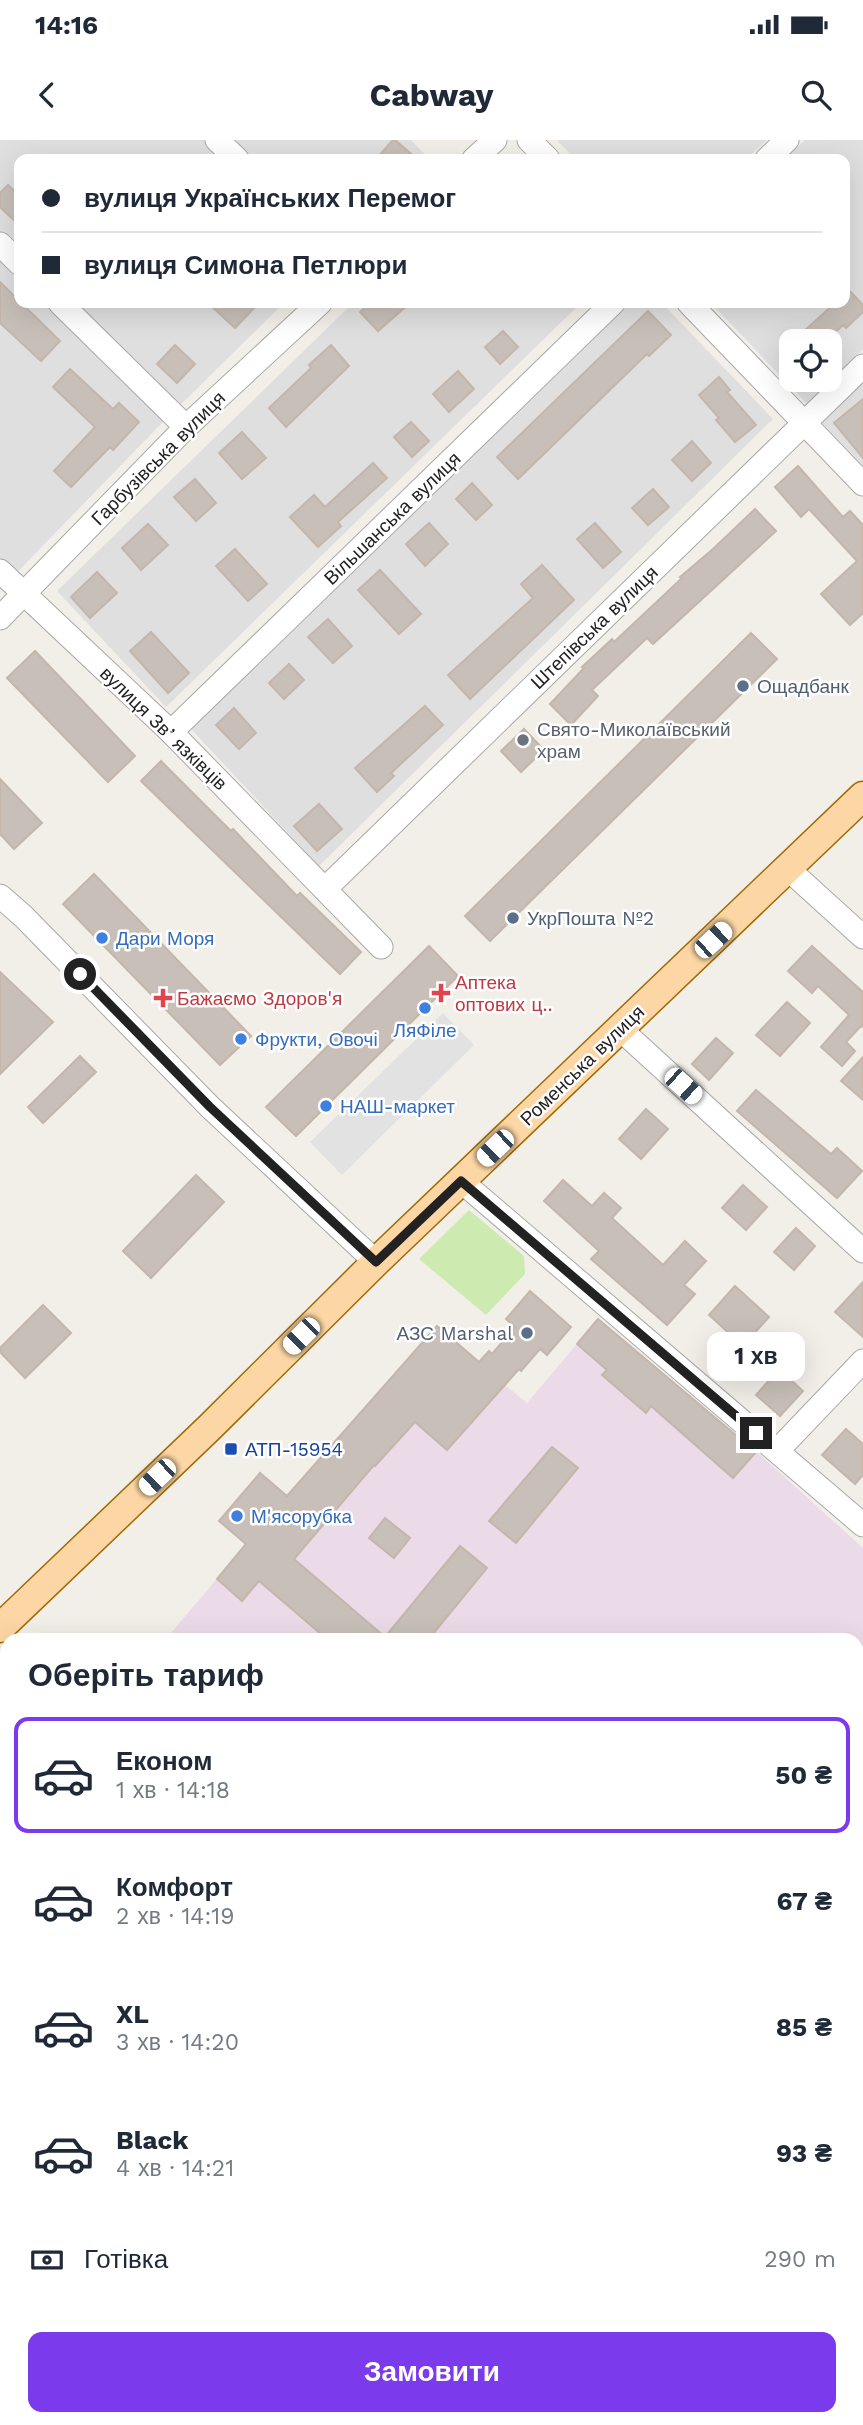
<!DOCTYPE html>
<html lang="uk">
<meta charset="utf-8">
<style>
:root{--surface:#fff;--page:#f6f6f7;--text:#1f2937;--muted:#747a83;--line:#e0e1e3;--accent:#7c3aed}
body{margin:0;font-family:"Work Sans",sans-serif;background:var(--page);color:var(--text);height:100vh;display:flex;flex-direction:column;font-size:26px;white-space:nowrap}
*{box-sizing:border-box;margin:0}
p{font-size:23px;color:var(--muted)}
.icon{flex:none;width:38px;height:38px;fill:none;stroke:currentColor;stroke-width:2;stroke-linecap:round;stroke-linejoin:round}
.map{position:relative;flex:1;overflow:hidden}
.sheet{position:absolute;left:0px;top:1493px;width:864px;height:793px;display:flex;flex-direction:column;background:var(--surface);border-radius:21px 21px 0 0;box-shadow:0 7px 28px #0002}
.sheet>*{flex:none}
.hud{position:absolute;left:14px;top:14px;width:836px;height:154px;border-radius:14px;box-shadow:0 7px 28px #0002;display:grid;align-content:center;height:154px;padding:0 28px;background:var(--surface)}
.buttons{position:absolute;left:779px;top:189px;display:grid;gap:14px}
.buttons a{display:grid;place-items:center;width:63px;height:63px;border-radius:14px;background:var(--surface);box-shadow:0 7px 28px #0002;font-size:35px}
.end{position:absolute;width:32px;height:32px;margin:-16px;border:9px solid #222;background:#fff;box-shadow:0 0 0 4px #fff}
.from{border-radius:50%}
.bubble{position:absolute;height:49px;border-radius:14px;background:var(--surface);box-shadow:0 7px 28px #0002;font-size:23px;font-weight:700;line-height:49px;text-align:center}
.car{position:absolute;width:21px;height:42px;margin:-21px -10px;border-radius:9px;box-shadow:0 0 5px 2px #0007;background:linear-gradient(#fff 24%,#345 0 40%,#fff 0 76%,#345 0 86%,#fff 0)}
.hud b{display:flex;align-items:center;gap:24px;height:66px;font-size:26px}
.hud b+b{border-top:2px solid var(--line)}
.hud i{width:18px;height:18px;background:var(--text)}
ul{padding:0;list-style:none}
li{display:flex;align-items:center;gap:21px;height:116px;margin:0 14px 10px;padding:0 14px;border:4px solid transparent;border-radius:14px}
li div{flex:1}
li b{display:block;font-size:26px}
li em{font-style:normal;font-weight:700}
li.active{border-color:var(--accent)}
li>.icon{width:63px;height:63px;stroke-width:1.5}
h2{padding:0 28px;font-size:32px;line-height:84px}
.pay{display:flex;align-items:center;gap:18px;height:77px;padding:0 28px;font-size:26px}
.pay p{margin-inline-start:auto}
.cta{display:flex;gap:14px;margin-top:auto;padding:14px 28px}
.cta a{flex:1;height:80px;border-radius:14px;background:var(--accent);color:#fff;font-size:28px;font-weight:700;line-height:80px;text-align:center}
.status{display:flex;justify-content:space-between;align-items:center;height:49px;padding:0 35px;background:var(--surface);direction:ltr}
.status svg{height:19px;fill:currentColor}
header{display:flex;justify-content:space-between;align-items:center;height:91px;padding:0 28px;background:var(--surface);font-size:32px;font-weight:700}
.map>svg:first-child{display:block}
.residential{fill:#e0dfdf;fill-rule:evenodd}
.industrial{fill:#ebdbe8}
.grass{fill:#cdebb0}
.parking{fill:#e2e2e2}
.building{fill:#c7bfb8;stroke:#c4b6ab;stroke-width:2}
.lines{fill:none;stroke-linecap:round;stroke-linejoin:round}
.minor-casing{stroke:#a9a9a9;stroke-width:25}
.major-casing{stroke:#a06b00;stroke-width:31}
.minor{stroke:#fff;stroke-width:23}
.major{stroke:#fcd6a4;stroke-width:28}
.route{stroke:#222;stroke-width:9}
.service-dot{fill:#5c6f8a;stroke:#fff;stroke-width:2.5}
.worship-dot{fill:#6b7280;stroke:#fff;stroke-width:2.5}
.shop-dot{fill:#3f7fe0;stroke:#fff;stroke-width:2.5}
.health-dot{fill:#e0444e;stroke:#fff;stroke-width:2.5}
.transit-dot{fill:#1a4fb4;stroke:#fff;stroke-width:2.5}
.labels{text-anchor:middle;stroke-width:5;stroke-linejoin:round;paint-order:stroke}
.street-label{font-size:19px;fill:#222;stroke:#fff}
.service-label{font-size:19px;fill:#4e5e75;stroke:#fff;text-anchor:start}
.worship-label{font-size:19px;fill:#5b616d;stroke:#fff;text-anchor:start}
.shop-label{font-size:19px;fill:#366cbe;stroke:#fff;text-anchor:start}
.health-label{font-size:19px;fill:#be3a42;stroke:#fff;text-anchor:start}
.transit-label{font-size:19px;fill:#164399;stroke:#fff;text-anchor:start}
</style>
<div class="status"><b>14:16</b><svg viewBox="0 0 49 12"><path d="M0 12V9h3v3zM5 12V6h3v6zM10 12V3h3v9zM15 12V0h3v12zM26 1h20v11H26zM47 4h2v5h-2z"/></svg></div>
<header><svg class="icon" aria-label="back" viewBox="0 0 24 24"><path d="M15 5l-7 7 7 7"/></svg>Cabway<svg class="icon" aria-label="search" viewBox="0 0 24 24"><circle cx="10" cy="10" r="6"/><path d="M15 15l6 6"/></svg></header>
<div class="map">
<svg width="863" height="2285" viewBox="0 0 863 2285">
<rect width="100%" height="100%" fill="#f2efe9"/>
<g class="residential">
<path d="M 0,0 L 411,0 L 429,19 L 19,19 L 19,163 L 284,163 L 157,288 L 0,450 Z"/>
<path d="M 557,0 L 767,0 L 746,19 L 575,19 Z"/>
<path d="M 805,0 L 863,0 L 863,209 L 808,265 L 711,163 L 845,163 L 845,19 L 784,19 ZM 791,201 L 830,201 L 830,240 L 791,240 Z"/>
<path d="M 353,163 L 581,163 L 166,567 L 57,451 Z"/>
<path d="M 631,163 L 662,163 L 773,279 L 319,726 L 191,589 Z"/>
<path d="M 863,241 L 863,325 L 821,282 Z"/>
<path d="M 863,2165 L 863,2274 L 858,2265 L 858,2168 Z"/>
</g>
<g class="industrial">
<path d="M 598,1179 L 756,1311 L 863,1408 L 863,1946 L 858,1941 L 858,1500 L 165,1500 L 319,1318 L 437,1186 L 479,1222 L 489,1211 L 514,1234 L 505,1245 L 527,1263 Z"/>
<path d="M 351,2279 L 653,2279 L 646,2285 L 358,2285 Z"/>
</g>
<path class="grass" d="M 469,1070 L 524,1116 L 525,1134 L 486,1175 L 419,1119 Z"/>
<g class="parking">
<path d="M 443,873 L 474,905 L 342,1035 L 310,1002 Z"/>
<path d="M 0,1579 L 7,1585 L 7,1642 L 0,1636 Z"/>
<path d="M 7,1796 L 7,1967 L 0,1960 L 0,1804 Z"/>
<path d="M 858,1941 L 863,1946 L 863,2143 L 858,2146 Z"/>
</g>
<g class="building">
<path d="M 393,0 L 395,0 L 417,19 L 376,19 Z"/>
<path d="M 8,45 L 19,55 L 19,85 L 0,67 L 0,53 Z"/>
<path d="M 0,142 L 60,201 L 41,221 L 0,183 Z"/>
<path d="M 845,146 L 863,165 L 863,172 L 846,188 L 843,185 L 826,201 L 793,201 L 835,163 L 845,163 Z"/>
<path d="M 208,163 L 259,163 L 235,188 Z"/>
<path d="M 370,163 L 410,163 L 378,191 L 360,172 Z"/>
<path d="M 648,171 L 671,195 L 649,216 L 647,214 L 518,339 L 497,317 Z"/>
<path d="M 503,191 L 518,207 L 500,224 L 485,207 Z"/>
<path d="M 175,205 L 195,224 L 177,243 L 157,224 Z"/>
<path d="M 331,205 L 349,226 L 286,287 L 269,268 L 311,228 L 309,225 Z"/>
<path d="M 70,229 L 113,269 L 119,263 L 139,282 L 113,310 L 110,307 L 71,347 L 54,331 L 95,287 L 53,247 Z"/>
<path d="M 458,231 L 474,249 L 449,272 L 433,254 Z"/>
<path d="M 719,237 L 730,250 L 727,252 L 756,285 L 735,302 L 716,280 L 719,278 L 699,255 Z"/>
<path d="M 863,259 L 863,318 L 834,283 Z"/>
<path d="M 411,282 L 429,301 L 412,317 L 394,297 Z"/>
<path d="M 242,292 L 266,318 L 242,339 L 219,313 Z"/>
<path d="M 692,301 L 711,323 L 692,341 L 672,320 Z"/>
<path d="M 373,323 L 387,338 L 338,382 L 341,386 L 318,407 L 290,377 L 314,355 L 325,367 Z"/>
<path d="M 798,326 L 843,377 L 850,371 L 863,385 L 863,473 L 850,485 L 821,454 L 857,421 L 809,369 L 801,377 L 775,347 Z"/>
<path d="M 195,339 L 216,363 L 196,381 L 174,357 Z"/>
<path d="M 472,343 L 492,365 L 476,380 L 456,359 Z"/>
<path d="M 653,349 L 669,367 L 648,385 L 632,368 Z"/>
<path d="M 755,369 L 776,391 L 653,504 L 647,498 L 592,550 L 598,556 L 571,585 L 550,564 L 584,528 L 582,527 L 612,499 L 614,502 L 682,438 L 680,437 L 713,409 Z"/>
<path d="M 429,383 L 448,404 L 425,426 L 406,404 Z"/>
<path d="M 595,383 L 621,412 L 603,428 L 577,399 Z"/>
<path d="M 148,384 L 168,405 L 141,430 L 122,408 Z"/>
<path d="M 235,409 L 267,444 L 248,461 L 216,426 Z"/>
<path d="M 542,425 L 574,460 L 470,559 L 448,535 L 533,458 L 521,444 Z"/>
<path d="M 380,430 L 421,474 L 399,494 L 358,450 Z"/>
<path d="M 97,432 L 117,453 L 90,478 L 71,457 Z"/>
<path d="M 328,479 L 352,506 L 333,523 L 308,497 Z"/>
<path d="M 151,492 L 189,533 L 168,553 L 130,511 Z"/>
<path d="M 751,493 L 777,519 L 490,801 L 465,776 Z"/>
<path d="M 35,511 L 135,616 L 108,642 L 7,538 Z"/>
<path d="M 289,524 L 304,540 L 284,559 L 269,543 Z"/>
<path d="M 425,566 L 443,585 L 391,633 L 394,636 L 377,652 L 355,628 Z"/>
<path d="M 234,568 L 256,593 L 239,609 L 216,585 Z"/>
<path d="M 524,589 L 544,610 L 521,632 L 501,611 Z"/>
<path d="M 161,621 L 231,691 L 233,689 L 297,756 L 300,753 L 361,812 L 340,834 L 141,641 Z"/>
<path d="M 0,639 L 42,683 L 14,709 L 0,694 Z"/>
<path d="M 319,664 L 342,689 L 317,711 L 294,686 Z"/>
<path d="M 94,734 L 251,896 L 220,925 L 63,764 Z"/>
<path d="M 429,806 L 458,836 L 296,996 L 266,967 Z"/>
<path d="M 812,806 L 863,852 L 863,887 L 861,886 L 846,902 L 855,911 L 842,926 L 821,907 L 849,875 L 818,846 L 812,853 L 788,831 Z"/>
<path d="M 0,832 L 53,882 L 0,934 Z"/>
<path d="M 787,862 L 810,883 L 780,916 L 756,895 Z"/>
<path d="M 716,898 L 733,913 L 709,940 L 692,924 Z"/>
<path d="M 80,916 L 96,932 L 43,983 L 28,967 Z"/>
<path d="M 863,917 L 863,960 L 841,941 Z"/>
<path d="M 756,950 L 831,1014 L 837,1008 L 862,1031 L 837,1058 L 737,971 Z"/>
<path d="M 646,969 L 668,989 L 641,1019 L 619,999 Z"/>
<path d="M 196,1035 L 224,1062 L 151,1138 L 123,1111 Z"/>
<path d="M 563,1040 L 592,1066 L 604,1053 L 621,1068 L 612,1078 L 663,1125 L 685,1101 L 706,1121 L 684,1145 L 695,1154 L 667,1185 L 591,1119 L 599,1111 L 544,1061 Z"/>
<path d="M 743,1045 L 767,1067 L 746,1090 L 722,1068 Z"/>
<path d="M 796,1088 L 815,1106 L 794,1130 L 774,1112 Z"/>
<path d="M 863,1142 L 863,1197 L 835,1172 Z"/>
<path d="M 735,1146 L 769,1177 L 743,1206 L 709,1175 Z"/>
<path d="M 530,1151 L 571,1187 L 547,1215 L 540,1209 L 521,1231 L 519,1229 L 447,1310 L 415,1282 L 375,1326 L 374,1325 L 294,1419 L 385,1497 L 460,1406 L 487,1428 L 428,1500 L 328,1500 L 259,1441 L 242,1461 L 217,1439 L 246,1404 L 219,1381 L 260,1333 L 287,1356 L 437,1186 L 479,1222 L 489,1211 L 492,1214 L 515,1187 L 506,1179 Z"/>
<path d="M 43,1165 L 71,1193 L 25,1238 L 0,1212 L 0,1208 Z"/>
<path d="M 598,1179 L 756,1312 L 733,1338 L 651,1266 L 646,1273 L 602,1235 L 607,1230 L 577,1204 Z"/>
<path d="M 779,1229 L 803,1251 L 780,1276 L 756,1255 Z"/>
<path d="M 846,1289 L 863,1304 L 863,1335 L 855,1344 L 822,1315 Z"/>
<path d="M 552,1307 L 578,1328 L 516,1403 L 489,1381 Z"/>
<path d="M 385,1378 L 410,1398 L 394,1418 L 369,1398 Z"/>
</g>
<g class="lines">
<defs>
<g id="minor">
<path d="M 217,0 L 237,19"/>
<path d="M 529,0 L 548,19"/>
<path d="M 474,19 L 495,0"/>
<path d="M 767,19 L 787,0"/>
<path d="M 0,104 L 19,123"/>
<path d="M 60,163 L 186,287"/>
<path d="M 689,163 L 863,344"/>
<path d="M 0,431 L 171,592 L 381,807"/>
<path d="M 0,478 L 186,287 L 320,163"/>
<path d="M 171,592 L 613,163"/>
<path d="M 788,729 L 863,797"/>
<path d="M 326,748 L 863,226"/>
<path d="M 0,756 L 24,777 L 210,967 L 376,1122"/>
<path d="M 619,888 L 863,1111"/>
<path d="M 461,1041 L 863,1385"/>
<path d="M 777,1311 L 863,1221"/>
</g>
<path id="major" d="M 0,1488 L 209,1288 L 376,1122 L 863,656"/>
</defs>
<use href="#minor" class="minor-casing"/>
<use href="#major" class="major-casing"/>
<use href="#minor" class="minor"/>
<use href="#major" class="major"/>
</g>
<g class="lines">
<path class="route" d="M 80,834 L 210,967 L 376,1122 L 461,1041 L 756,1293"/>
</g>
<g class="service-dot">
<circle cx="743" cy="546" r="7"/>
<circle cx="513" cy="778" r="7"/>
<circle cx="527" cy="1193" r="7"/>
</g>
<circle class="worship-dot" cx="523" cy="600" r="7"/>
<g class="shop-dot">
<circle cx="102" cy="798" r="7"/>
<circle cx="425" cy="868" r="7"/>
<circle cx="241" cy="899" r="7"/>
<circle cx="326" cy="966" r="7"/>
<circle cx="237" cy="1376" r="7"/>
</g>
<g class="health-dot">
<path d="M437.5 842.5h7v7h7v7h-7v7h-7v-7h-7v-7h7z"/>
<path d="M159.5 847.5h7v7h7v7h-7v7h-7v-7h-7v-7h7z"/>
</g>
<rect class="transit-dot" x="224" y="1302" width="14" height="14" rx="3.5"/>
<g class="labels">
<g class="street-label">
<text transform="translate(158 318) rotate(-45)" y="7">Гарбузівська вулиця</text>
<text transform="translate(392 378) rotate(-44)" y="7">Вільшанська вулиця</text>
<text transform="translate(594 487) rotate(-44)" y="7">Штепівська вулиця</text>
<text transform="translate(164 588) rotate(44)" y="7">вулиця Звʼязківців</text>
<text transform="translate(582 925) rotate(-44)" y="7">Роменська вулиця</text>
</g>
<g class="service-label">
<text x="757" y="553">Ощадбанк</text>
<text x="527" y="785">УкрПошта №2</text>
<text x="513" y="1200" text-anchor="end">АЗС Marshal</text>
</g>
<g class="worship-label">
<text x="537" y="596">Свято-Миколаївський<tspan x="537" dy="22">храм</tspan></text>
</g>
<g class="shop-label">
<text x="116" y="805">Дари Моря</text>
<text x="425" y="897" text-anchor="middle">ЛяФіле</text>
<text x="255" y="906">Фрукти, Овочі</text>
<text x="340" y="973">НАШ-маркет</text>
<text x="251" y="1383">М'ясорубка</text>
</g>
<g class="health-label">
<text x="455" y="849">Аптека<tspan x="455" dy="22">оптових ц..</tspan></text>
<text x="177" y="865">Бажаємо Здоров'я</text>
</g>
<g class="transit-label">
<text x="245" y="1316">АТП-15954</text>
</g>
</g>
</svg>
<div class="buttons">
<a><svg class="icon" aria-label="locate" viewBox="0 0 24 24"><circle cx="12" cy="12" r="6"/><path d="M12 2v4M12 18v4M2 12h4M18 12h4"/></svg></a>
</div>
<i class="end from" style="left:80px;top:834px"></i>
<i class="end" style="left:756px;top:1293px"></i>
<div class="bubble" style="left:707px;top:1192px;width:98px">1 хв</div>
<i class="car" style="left:713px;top:800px;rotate:47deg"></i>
<i class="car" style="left:683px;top:946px;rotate:132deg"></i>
<i class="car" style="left:495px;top:1008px;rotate:226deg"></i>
<i class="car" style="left:301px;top:1196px;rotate:225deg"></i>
<i class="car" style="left:157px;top:1337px;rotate:226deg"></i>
<div class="hud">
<b><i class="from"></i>вулиця Українських Перемог</b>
<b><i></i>вулиця Симона Петлюри</b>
</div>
<section class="sheet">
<h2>Оберіть тариф</h2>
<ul>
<li class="active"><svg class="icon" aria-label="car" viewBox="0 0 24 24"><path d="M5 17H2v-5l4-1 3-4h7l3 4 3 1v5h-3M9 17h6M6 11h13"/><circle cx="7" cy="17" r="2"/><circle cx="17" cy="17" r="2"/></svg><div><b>Економ</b><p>1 хв · 14:18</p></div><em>50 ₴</em></li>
<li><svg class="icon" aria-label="car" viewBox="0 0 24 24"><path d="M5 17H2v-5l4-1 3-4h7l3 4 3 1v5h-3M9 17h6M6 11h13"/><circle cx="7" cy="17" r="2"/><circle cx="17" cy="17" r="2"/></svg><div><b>Комфорт</b><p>2 хв · 14:19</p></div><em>67 ₴</em></li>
<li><svg class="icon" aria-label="car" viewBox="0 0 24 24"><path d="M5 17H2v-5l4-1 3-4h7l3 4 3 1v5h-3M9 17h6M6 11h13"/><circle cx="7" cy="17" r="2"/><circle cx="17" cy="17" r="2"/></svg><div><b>XL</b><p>3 хв · 14:20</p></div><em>85 ₴</em></li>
<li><svg class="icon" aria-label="car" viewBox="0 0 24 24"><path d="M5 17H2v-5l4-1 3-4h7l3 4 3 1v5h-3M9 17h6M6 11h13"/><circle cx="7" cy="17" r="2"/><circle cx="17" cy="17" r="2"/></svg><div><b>Black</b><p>4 хв · 14:21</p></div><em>93 ₴</em></li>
</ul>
<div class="pay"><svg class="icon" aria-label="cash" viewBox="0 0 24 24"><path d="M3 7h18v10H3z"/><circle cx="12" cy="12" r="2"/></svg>Готівка<p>290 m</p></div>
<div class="cta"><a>Замовити</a></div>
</section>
</div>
